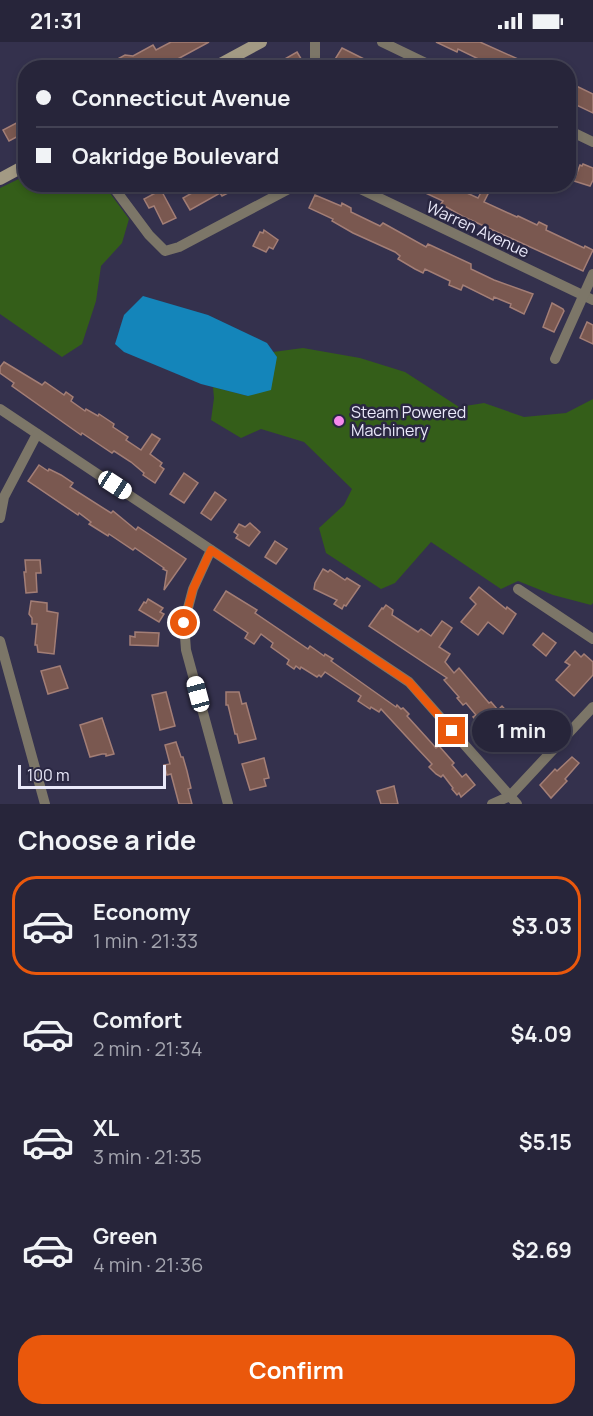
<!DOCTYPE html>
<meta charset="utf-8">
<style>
:root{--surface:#27253a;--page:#333145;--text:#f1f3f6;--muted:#a4a5af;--line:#434254;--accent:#ea580c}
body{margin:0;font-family:Manrope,sans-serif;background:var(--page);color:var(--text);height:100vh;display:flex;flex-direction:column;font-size:22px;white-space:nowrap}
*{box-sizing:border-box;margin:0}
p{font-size:20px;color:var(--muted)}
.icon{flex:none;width:33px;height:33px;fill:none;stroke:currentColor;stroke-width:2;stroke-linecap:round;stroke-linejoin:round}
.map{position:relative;height:762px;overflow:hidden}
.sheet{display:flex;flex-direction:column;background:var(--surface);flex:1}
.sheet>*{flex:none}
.top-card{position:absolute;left:18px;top:18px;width:558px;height:132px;border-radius:24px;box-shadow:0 3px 9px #0003,0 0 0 2px var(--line);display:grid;align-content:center;height:132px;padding:0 18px;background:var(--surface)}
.scale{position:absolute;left:18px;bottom:15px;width:148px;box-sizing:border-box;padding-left:6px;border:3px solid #eae9fa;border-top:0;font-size:16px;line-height:21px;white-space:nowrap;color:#eae9fa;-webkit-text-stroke:4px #2a2742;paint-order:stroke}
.end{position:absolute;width:27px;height:27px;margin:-14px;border:8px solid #ea580c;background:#fff;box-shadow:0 0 0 3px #fff}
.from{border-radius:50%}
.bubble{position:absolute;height:42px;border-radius:21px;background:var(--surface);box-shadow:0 3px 9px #0003,0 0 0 2px var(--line);font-size:20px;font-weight:700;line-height:42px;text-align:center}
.car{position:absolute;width:18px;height:36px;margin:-18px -9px;border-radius:8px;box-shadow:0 0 4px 2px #0007;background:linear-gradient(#fff 24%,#345 0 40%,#fff 0 76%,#345 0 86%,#fff 0)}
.top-card b{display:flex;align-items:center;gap:21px;height:57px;font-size:22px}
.top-card b+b{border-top:2px solid var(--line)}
.top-card i{width:15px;height:15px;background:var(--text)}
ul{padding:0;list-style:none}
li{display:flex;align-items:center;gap:18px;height:99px;margin:0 12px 9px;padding:0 6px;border:3px solid transparent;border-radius:24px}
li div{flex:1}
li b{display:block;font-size:22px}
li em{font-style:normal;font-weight:700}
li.selected{border-color:var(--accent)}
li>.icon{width:54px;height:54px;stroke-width:1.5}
h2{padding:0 18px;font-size:27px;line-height:72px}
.cta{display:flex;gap:12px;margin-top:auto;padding:12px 18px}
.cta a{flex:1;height:69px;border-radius:24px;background:var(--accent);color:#fff;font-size:24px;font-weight:700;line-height:69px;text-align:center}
.status{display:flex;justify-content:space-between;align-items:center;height:42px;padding:0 30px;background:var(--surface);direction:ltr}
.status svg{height:16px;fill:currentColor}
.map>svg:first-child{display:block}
.green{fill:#345e19}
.water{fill:#1485ba}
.building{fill:#7a5850;stroke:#a37e76;stroke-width:1.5}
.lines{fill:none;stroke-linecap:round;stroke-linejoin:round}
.street{stroke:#7c7668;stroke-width:10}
.secondary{stroke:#a39a84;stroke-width:12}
.route{stroke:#ea580c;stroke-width:8}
.poi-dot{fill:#f688ed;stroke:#2a2742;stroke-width:2}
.labels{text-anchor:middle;stroke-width:5;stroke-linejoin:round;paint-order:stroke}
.street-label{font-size:16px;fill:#eae9fa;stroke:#2a2742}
.poi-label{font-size:16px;fill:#eae9fa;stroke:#2a2742;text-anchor:start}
</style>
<div class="status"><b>21:31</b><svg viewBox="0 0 49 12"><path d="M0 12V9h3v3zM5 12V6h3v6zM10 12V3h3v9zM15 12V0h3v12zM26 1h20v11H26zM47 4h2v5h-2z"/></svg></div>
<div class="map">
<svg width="593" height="762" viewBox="0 0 593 762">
<rect width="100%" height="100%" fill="#34314d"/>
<g class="green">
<path d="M 25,134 L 26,142 L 104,143 L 129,177 L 122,201 L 101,224 L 96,259 L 82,302 L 62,315 L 0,272 L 0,146 Z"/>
<path d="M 303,306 L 360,316 L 405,330 L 459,365 L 484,361 L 524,375 L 566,371 L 593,357 L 593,561 L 591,563 L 553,553 L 518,539 L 501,547 L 431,500 L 395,541 L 381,547 L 326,511 L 319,486 L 344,463 L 352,447 L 304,400 L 261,387 L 241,396 L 211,378 L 214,356 L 213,345 L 248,354 L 277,315 L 273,310 Z"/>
</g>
<path class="water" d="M 143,254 L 208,273 L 267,301 L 277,315 L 271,348 L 248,354 L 201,342 L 124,310 L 115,302 L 124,273 Z"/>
<g class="building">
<path d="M 171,0 L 209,0 L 174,19 L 172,17 L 157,26 L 101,26 L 125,13 L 133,14 L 153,3 L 156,8 Z"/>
<path d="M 436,0 L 480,0 L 538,26 L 497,26 L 458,7 L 457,10 Z"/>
<path d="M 342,6 L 382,26 L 333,26 L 335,23 L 332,22 Z"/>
<path d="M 297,10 L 303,20 L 293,26 L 269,26 Z"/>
<path d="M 568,40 L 593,52 L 593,71 L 568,59 Z"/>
<path d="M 26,76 L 26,90 L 9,99 L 3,88 Z"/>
<path d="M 583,122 L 593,126 L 593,138 L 590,144 L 574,139 L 580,123 L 582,124 Z"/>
<path d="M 216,142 L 235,142 L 230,146 L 232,149 L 222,154 L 220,151 L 190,168 L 183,156 L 199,147 L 203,151 Z"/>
<path d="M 406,142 L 440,142 L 456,151 L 458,147 L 478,156 L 485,143 L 491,146 L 484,160 L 517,175 L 518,174 L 537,183 L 539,180 L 547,184 L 546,188 L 584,206 L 585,204 L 593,208 L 583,229 L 462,174 L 441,162 L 443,159 Z"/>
<path d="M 161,148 L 176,176 L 163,182 L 154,164 L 149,166 L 144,157 Z"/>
<path d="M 315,153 L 341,164 L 342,161 L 351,166 L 351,170 L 380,184 L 383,181 L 426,205 L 428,202 L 471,222 L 471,227 L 494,238 L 533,252 L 524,272 L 510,265 L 511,262 L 494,255 L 493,258 L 463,243 L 461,248 L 449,243 L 450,239 L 425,227 L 423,231 L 415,227 L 398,217 L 400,214 L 395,210 L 353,191 L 332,179 L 333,177 L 309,166 Z"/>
<path d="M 264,188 L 278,198 L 273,207 L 269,205 L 266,210 L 253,204 L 260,190 L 263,191 Z"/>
<path d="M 552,261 L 563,267 L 564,269 L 554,290 L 543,285 Z"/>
<path d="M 587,280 L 593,283 L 593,302 L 580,296 Z"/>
<path d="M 4,320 L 42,343 L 45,340 L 64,353 L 66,350 L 73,355 L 71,359 L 85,369 L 86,367 L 98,374 L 99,372 L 114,382 L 113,385 L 128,395 L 126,398 L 141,408 L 152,392 L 160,397 L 150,412 L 162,421 L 160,424 L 164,427 L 155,441 L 143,433 L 144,431 L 131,420 L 114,409 L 112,411 L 82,391 L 81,393 L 12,344 L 14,341 L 0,331 L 0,325 Z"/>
<path d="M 39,423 L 48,429 L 49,427 L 61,433 L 73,441 L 70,445 L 111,471 L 113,469 L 136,488 L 138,485 L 186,517 L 164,548 L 167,529 L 163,527 L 164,526 L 135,506 L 133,508 L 109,492 L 108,494 L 97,487 L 89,482 L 91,480 L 79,471 L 78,473 L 28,439 Z"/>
<path d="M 184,431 L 198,441 L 184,461 L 170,452 Z"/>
<path d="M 215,450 L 226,458 L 211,478 L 201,471 Z"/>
<path d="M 250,481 L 260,490 L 249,504 L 236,496 L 238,493 L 234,490 L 239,482 L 245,485 Z"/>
<path d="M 275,499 L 287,507 L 276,522 L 265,515 Z"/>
<path d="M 25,518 L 40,518 L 41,531 L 36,531 L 37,550 L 26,551 L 24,530 L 26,530 Z"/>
<path d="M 323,527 L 328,530 L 330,528 L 345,538 L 347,536 L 360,544 L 346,564 L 344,563 L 342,567 L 334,562 L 337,558 L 314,547 L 315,541 Z"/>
<path d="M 479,545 L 506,567 L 507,565 L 516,572 L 503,592 L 488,580 L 478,593 L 461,580 L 476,562 L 470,556 Z"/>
<path d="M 226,549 L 257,568 L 255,571 L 308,607 L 310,604 L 324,614 L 325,612 L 333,617 L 331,619 L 396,665 L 397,663 L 401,667 L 403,666 L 409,672 L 407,674 L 427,696 L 436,706 L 439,704 L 454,721 L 452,723 L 462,735 L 466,732 L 475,743 L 461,755 L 459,751 L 457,753 L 452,747 L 453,746 L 443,733 L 441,735 L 436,732 L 429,725 L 432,722 L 417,706 L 381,667 L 379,670 L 371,665 L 370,667 L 358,659 L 361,654 L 325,630 L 321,635 L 319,633 L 317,635 L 301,625 L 300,627 L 296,624 L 294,627 L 287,622 L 289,618 L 271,605 L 273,601 L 261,592 L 254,602 L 245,596 L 248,591 L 214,568 Z"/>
<path d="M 148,557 L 163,566 L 160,570 L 164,572 L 159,580 L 139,568 L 144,560 L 146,561 Z"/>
<path d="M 31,559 L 47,561 L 47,569 L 58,571 L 54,612 L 38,610 L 37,603 L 35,603 L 37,582 L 32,582 L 32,576 L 29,572 Z"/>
<path d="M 386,563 L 393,568 L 392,573 L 418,590 L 421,587 L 431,594 L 442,579 L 452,586 L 439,605 L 450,612 L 445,620 L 454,631 L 459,626 L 489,661 L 491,660 L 498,668 L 502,664 L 521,685 L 517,688 L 519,691 L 506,707 L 501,702 L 499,704 L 473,675 L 476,673 L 466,661 L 463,663 L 457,656 L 459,655 L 444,638 L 447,636 L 369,584 L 382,566 L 383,567 Z"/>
<path d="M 135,590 L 159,591 L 158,604 L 130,603 L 130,594 L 135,595 Z"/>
<path d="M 543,591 L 556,601 L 546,614 L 533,603 Z"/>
<path d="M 575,609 L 581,615 L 584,612 L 593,620 L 593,633 L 574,654 L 556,638 L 570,623 L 565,620 Z"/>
<path d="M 60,624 L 68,646 L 48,652 L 41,629 Z"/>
<path d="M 166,650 L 175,684 L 160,688 L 152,653 Z"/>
<path d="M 226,650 L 239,650 L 242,662 L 246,661 L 256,697 L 239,701 L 237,692 L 235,692 L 228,663 L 226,663 Z"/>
<path d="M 102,676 L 114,712 L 106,714 L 106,712 L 102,712 L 90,715 L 80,683 Z"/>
<path d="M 176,700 L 181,715 L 183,715 L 187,729 L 191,746 L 188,747 L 192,762 L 179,762 L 171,732 L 167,733 L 164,723 L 170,722 L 165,703 Z"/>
<path d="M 572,715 L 579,721 L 565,737 L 567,739 L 551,756 L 540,743 L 555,727 L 557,729 Z"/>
<path d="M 264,716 L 269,736 L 264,737 L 266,744 L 250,748 L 242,722 Z"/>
<path d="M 394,744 L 398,762 L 381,762 L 377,749 Z"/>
</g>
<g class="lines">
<g class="street">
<path d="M 315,0 L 315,26"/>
<path d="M 382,0 L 436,26"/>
<path d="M 568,88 L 593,100"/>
<path d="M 111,142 L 149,193 L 165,209 L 179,205 L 298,142"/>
<path d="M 350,142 L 593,258"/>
<path d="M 555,317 L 593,232"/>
<path d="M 0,367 L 409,640 L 517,762"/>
<path d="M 0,476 L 4,455 L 37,392"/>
<path d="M 211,508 L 193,547 L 184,581 L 186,608 L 228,762"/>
<path d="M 518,547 L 593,597"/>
<path d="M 0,599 L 45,762"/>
<path d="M 492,762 L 510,754 L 593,665"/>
</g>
<g class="secondary">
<path d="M 213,26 L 261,0"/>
<path d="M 0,137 L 26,123"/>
</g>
</g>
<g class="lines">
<path class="route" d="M 184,581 L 193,547 L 211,508 L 409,640 L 452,689"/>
</g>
<circle class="poi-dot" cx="339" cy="379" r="6"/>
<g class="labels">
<g class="street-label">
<text transform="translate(478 187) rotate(25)" y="6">Warren Avenue</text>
</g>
<g class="poi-label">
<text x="351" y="376">Steam Powered<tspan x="351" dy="18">Machinery</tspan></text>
</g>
</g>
</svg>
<div class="scale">100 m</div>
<i class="end from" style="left:184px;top:581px"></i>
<i class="end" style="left:452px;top:689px"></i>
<div class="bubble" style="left:472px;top:668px;width:99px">1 min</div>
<i class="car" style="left:115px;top:443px;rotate:123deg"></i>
<i class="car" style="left:198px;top:652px;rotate:345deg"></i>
<div class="top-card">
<b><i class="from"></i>Connecticut Avenue</b>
<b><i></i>Oakridge Boulevard</b>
</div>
</div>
<section class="sheet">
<h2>Choose a ride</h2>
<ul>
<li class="selected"><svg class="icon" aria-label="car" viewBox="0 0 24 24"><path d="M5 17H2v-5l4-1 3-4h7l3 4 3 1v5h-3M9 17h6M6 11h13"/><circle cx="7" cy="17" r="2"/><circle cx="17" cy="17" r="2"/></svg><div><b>Economy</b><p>1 min · 21:33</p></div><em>$3.03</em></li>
<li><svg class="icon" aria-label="car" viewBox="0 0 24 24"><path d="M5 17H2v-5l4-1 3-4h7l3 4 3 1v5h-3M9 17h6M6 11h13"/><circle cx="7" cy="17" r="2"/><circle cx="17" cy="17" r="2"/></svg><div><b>Comfort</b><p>2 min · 21:34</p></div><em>$4.09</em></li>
<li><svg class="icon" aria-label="car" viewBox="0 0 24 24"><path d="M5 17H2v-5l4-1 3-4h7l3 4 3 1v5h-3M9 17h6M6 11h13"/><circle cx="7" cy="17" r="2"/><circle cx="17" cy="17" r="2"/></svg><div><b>XL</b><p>3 min · 21:35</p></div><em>$5.15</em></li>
<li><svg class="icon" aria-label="car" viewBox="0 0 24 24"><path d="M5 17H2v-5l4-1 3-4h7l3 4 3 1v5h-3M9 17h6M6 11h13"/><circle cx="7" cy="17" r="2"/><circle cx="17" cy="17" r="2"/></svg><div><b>Green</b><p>4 min · 21:36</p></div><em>$2.69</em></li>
</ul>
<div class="cta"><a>Confirm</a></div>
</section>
